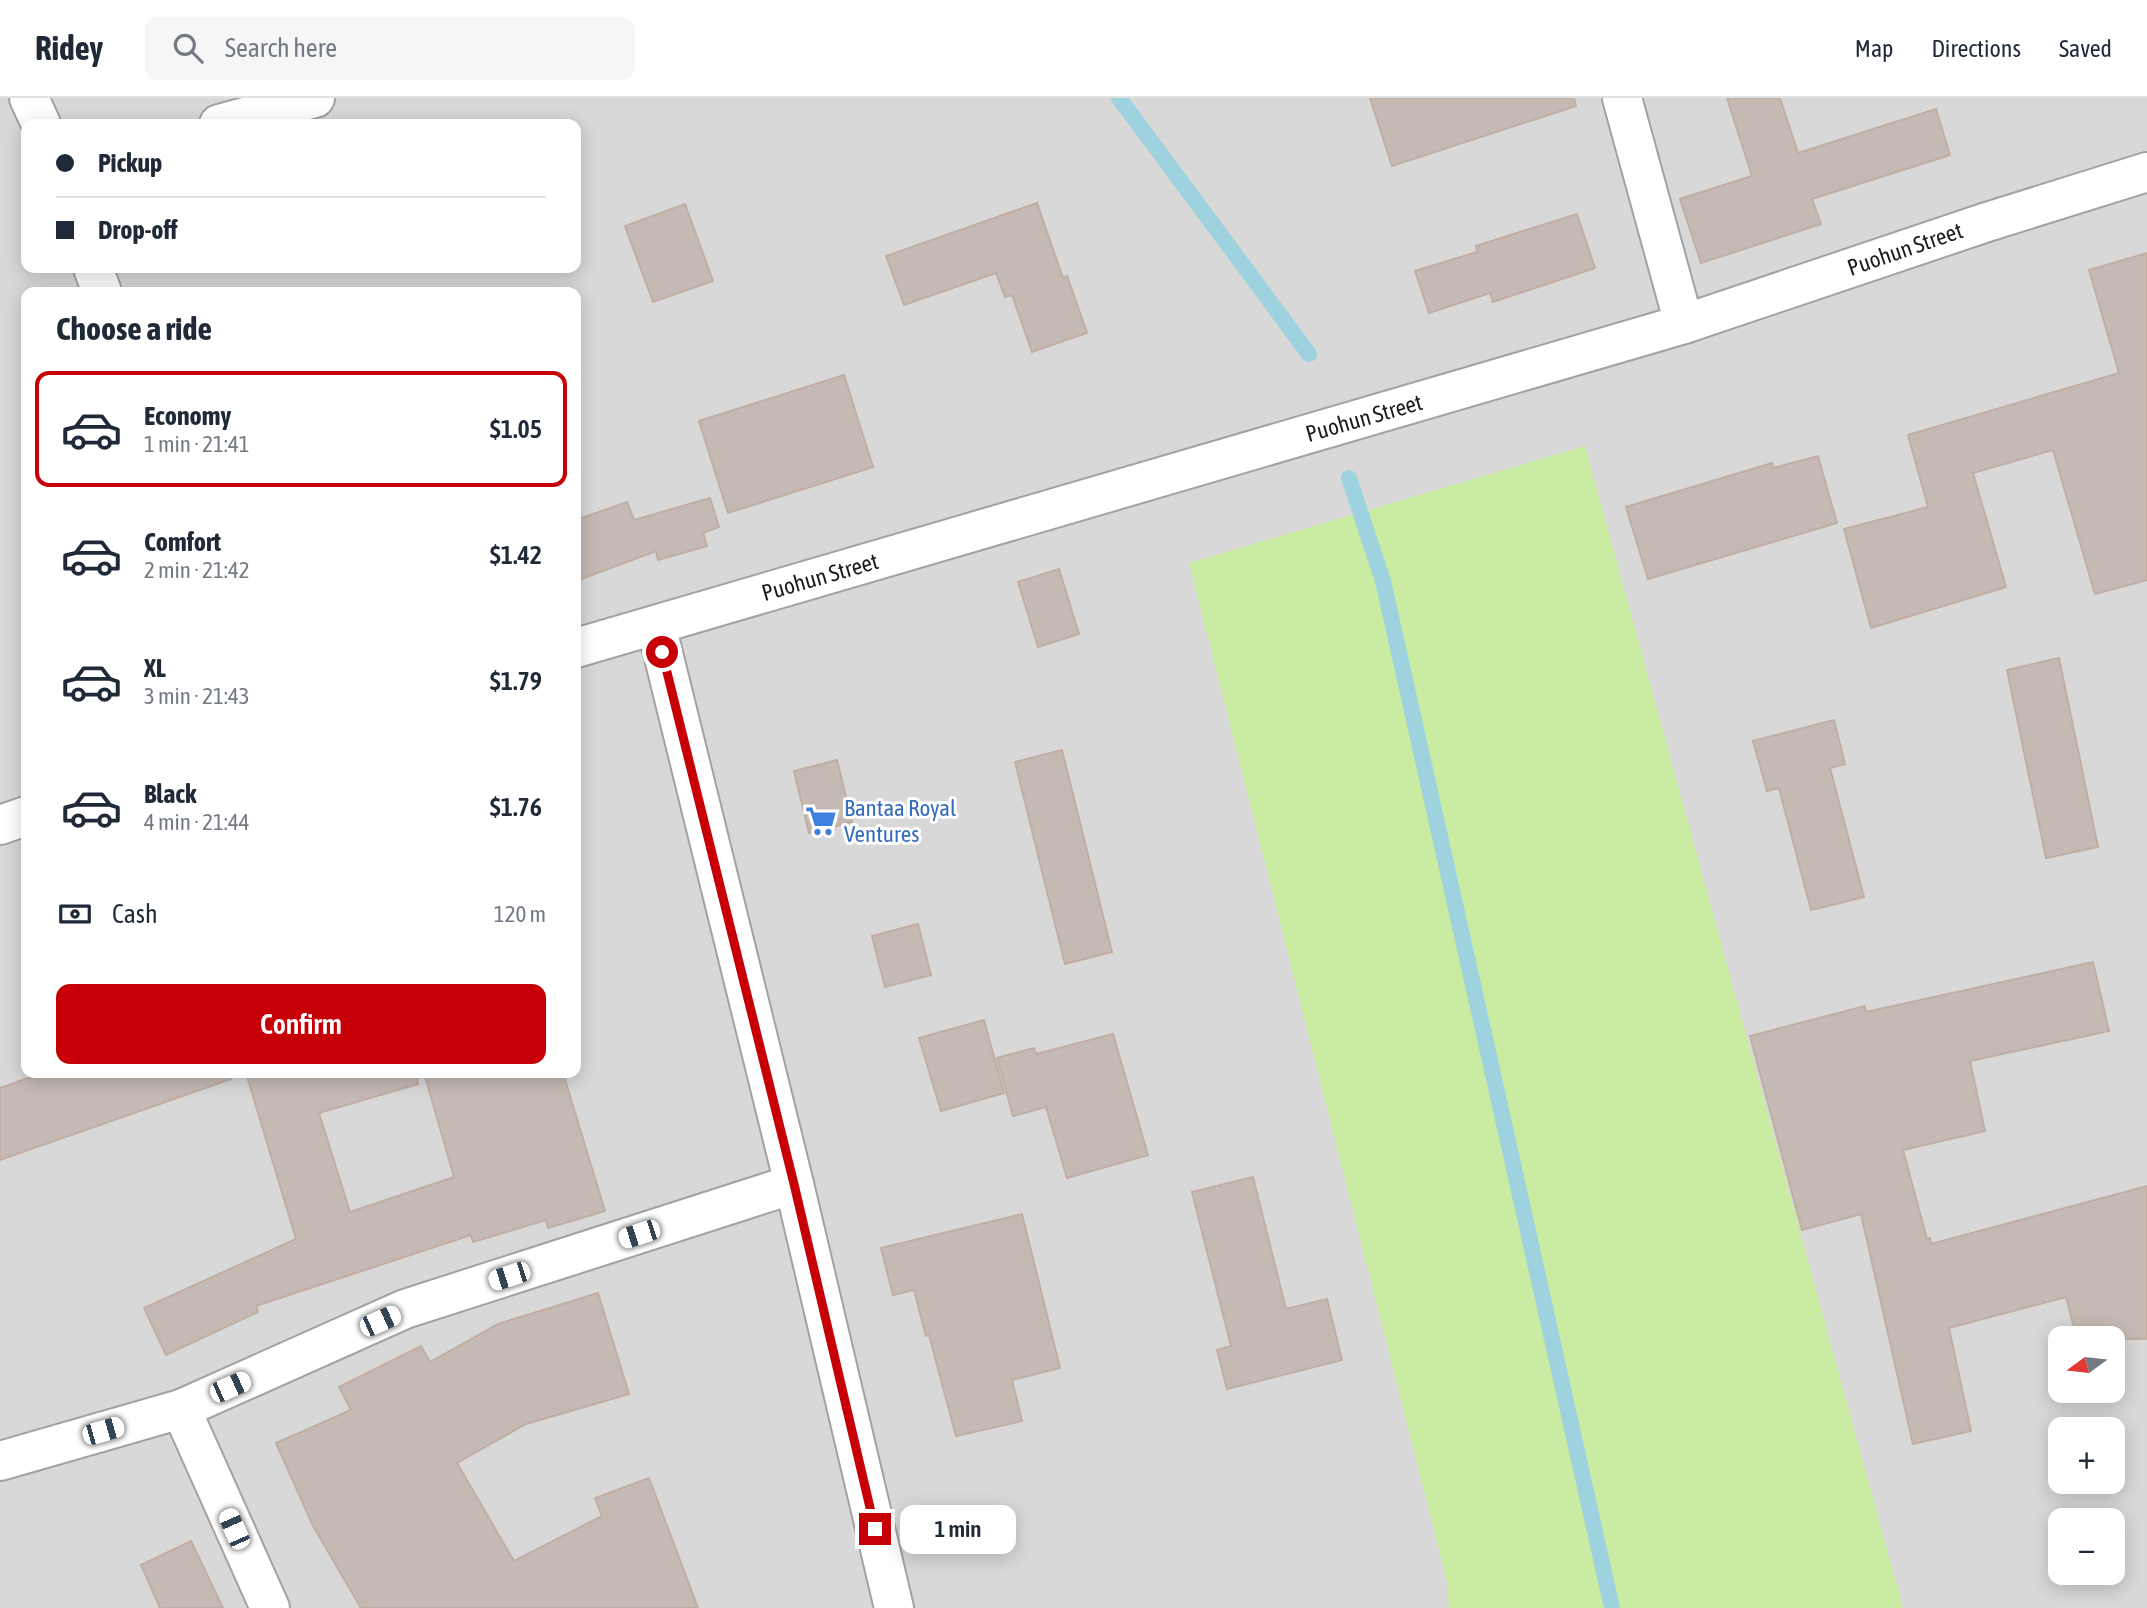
<!DOCTYPE html>
<meta charset="utf-8">
<style>
:root{--surface:#fff;--page:#f6f6f7;--text:#1f2937;--muted:#747a83;--line:#e0e1e3;--accent:#c70007}
body{margin:0;font-family:"Asap Condensed",sans-serif;background:var(--page);color:var(--text);height:100vh;display:flex;flex-direction:column;font-size:26px;white-space:nowrap}
*{box-sizing:border-box;margin:0}
p{font-size:23px;color:var(--muted)}
.icon{flex:none;width:38px;height:38px;fill:none;stroke:currentColor;stroke-width:2;stroke-linecap:round;stroke-linejoin:round}
.map{position:relative;flex:1;overflow:hidden}
.side{position:absolute;left:21px;top:189px;width:560px;height:791px;display:flex;flex-direction:column;background:var(--surface);border-radius:14px;box-shadow:0 4px 18px #0003}
.side>*{flex:none}
.hud{position:absolute;left:21px;top:21px;width:560px;height:154px;border-radius:14px;box-shadow:0 4px 18px #0003;display:grid;align-content:center;height:154px;padding:0 35px;background:var(--surface)}
.needle{width:46px;rotate:255deg}
.fabs{position:absolute;left:2048px;top:1228px;display:grid;gap:14px}
.fabs a{display:grid;place-items:center;width:77px;height:77px;border-radius:14px;background:var(--surface);box-shadow:0 4px 18px #0003;font-size:35px}
.end{position:absolute;width:32px;height:32px;margin:-16px;border:9px solid #c70007;background:#fff;box-shadow:0 0 0 4px #fff}
.from{border-radius:50%}
.bubble{position:absolute;height:49px;border-radius:14px;background:var(--surface);box-shadow:0 4px 18px #0003;font-size:23px;font-weight:600;line-height:49px;text-align:center}
.car{position:absolute;width:21px;height:42px;margin:-21px -10px;border-radius:9px;box-shadow:0 0 5px 2px #0007;background:linear-gradient(#fff 24%,#345 0 40%,#fff 0 76%,#345 0 86%,#fff 0)}
.hud b{display:flex;align-items:center;gap:24px;height:66px;font-size:26px}
.hud b+b{border-top:2px solid var(--line)}
.hud i{width:18px;height:18px;background:var(--text)}
ul{padding:0;list-style:none}
li{display:flex;align-items:center;gap:21px;height:116px;margin:0 14px 10px;padding:0 21px;border:4px solid transparent;border-radius:14px}
li div{flex:1}
li b{display:block;font-size:26px}
li em{font-style:normal;font-weight:600}
li.active{border-color:var(--accent)}
li>.icon{width:63px;height:63px;stroke-width:1.5}
h2{padding:0 35px;font-size:32px;line-height:84px}
.pay{display:flex;align-items:center;gap:18px;height:77px;padding:0 35px;font-size:26px}
.pay p{margin-inline-start:auto}
.primary-button{display:flex;gap:14px;margin-top:auto;padding:14px 35px}
.primary-button a{flex:1;height:80px;border-radius:14px;background:var(--accent);color:#fff;font-size:28px;font-weight:600;line-height:80px;text-align:center}
header{display:flex;align-items:center;gap:42px;box-sizing:border-box;height:98px;padding:0 35px;background:var(--surface);border-bottom:2px solid var(--line)}
header strong{font-size:33px}
nav{display:flex;gap:38px;margin-inline-start:auto;font-size:24px}
.search{width:490px;height:63px;background:var(--page);display:flex;align-items:center;gap:18px;box-sizing:border-box;padding:0 24px;border-radius:14px;color:var(--muted);font-size:26px}
.map>svg:first-child{display:block}
.residential{fill:#d9d8d8;fill-rule:evenodd}
.grass{fill:#c9eca2}
.lines{fill:none;stroke-linecap:round;stroke-linejoin:round}
.stream{stroke:#9dd2de;stroke-width:16}
.building{fill:#c5bab3;stroke:#c0aea2;stroke-width:2}
.street-casing{stroke:#a2a2a2;stroke-width:42}
.street{stroke:#fff;stroke-width:38}
.route{stroke:#c70007;stroke-width:9}
.labels{text-anchor:middle;stroke-width:6;stroke-linejoin:round;paint-order:stroke}
.street-label{font-size:23px;fill:#1b1b1b;stroke:#fff}
.shop-label{font-size:23px;fill:#366cbe;stroke:#fff;text-anchor:start}
</style>
<header>
<strong>Ridey</strong>
<div class="search"><svg class="icon" aria-label="search" viewBox="0 0 24 24"><circle cx="10" cy="10" r="6"/><path d="M15 15l6 6"/></svg>Search here</div>
<nav><a>Map</a><a>Directions</a><a>Saved</a></nav>
</header>
<div class="map">
<svg width="2147" height="1510" viewBox="0 0 2147 1510">
<rect width="100%" height="100%" fill="#eee9e0"/>
<path class="residential" d="M 0,0 L 2147,0 L 2147,1510 L 0,1510 ZM 26,26 L 576,26 L 576,170 L 26,170 ZM 26,194 L 576,194 L 576,975 L 26,975 ZM 2060,1241 L 2112,1241 L 2112,1293 L 2060,1293 ZM 2060,1332 L 2112,1332 L 2112,1384 L 2060,1384 ZM 2060,1423 L 2112,1423 L 2112,1475 L 2060,1475 Z"/>
<path class="grass" d="M 1585,348 L 1903,1510 L 1449,1510 L 1447,1484 L 1189,465 Z"/>
<g class="lines">
<g class="stream">
<path d="M 1119,0 L 1309,256"/>
<path d="M 1349,380 L 1383,483 L 1612,1510"/>
</g>
</g>
<g class="building">
<path d="M 1370,0 L 1574,0 L 1576,8 L 1392,68 Z"/>
<path d="M 1727,0 L 1780,0 L 1798,55 L 1936,11 L 1950,57 L 1812,101 L 1821,126 L 1701,165 L 1680,101 L 1752,78 Z"/>
<path d="M 1037,105 L 1063,180 L 1067,178 L 1087,235 L 1032,254 L 1012,197 L 1005,199 L 996,175 L 904,207 L 886,158 Z"/>
<path d="M 685,106 L 713,183 L 653,204 L 625,128 Z"/>
<path d="M 1577,116 L 1595,170 L 1493,204 L 1490,195 L 1429,215 L 1415,173 L 1477,154 L 1476,148 Z"/>
<path d="M 2147,155 L 2147,482 L 2095,496 L 2053,352 L 1973,375 L 2006,489 L 1871,530 L 1844,431 L 1928,409 L 1908,337 L 2119,275 L 2089,172 Z"/>
<path d="M 844,277 L 873,369 L 728,415 L 699,323 Z"/>
<path d="M 1818,358 L 1837,425 L 1648,481 L 1626,409 L 1772,365 L 1773,370 Z"/>
<path d="M 710,400 L 719,429 L 703,435 L 707,448 L 658,462 L 656,453 L 576,483 L 576,422 L 627,404 L 634,422 Z"/>
<path d="M 1059,471 L 1079,536 L 1038,549 L 1018,484 Z"/>
<path d="M 2059,560 L 2098,749 L 2046,760 L 2007,572 Z"/>
<path d="M 1834,622 L 1845,666 L 1830,670 L 1864,799 L 1811,812 L 1779,690 L 1767,693 L 1753,643 Z"/>
<path d="M 1062,652 L 1112,854 L 1065,866 L 1015,664 Z"/>
<path d="M 837,662 L 852,724 L 809,735 L 794,673 Z"/>
<path d="M 918,826 L 931,877 L 885,889 L 872,838 Z"/>
<path d="M 2093,864 L 2109,933 L 1970,963 L 1985,1033 L 1903,1052 L 1927,1141 L 1930,1140 L 1931,1146 L 2147,1088 L 2147,1241 L 2077,1241 L 2066,1199 L 1949,1230 L 1971,1333 L 1913,1346 L 1861,1116 L 1802,1132 L 1750,938 L 1865,908 L 1866,914 Z"/>
<path d="M 984,922 L 1004,995 L 941,1013 L 919,940 Z"/>
<path d="M 1113,936 L 1148,1057 L 1067,1080 L 1046,1009 L 1013,1018 L 997,960 L 1034,950 L 1036,956 Z"/>
<path d="M 42,975 L 230,975 L 231,981 L 0,1062 L 0,990 Z"/>
<path d="M 246,975 L 417,975 L 418,986 L 319,1015 L 350,1114 L 454,1079 L 424,975 L 563,975 L 605,1113 L 548,1130 L 546,1122 L 473,1144 L 471,1137 L 256,1208 L 258,1214 L 166,1257 L 144,1210 L 296,1141 Z"/>
<path d="M 1253,1079 L 1286,1211 L 1327,1201 L 1342,1262 L 1227,1291 L 1217,1252 L 1231,1248 L 1192,1094 Z"/>
<path d="M 1022,1116 L 1060,1270 L 1012,1282 L 1022,1323 L 956,1338 L 929,1237 L 926,1238 L 914,1192 L 893,1197 L 881,1150 Z"/>
<path d="M 598,1195 L 629,1296 L 526,1326 L 457,1365 L 514,1463 L 602,1418 L 595,1400 L 649,1380 L 698,1510 L 361,1510 L 313,1428 L 276,1345 L 351,1312 L 339,1289 L 421,1248 L 430,1264 L 498,1226 Z"/>
<path d="M 191,1443 L 223,1510 L 160,1510 L 141,1467 Z"/>
</g>
<g class="lines">
<defs>
<g id="street">
<path d="M 29,0 L 41,26"/>
<path d="M 1622,0 L 1684,226"/>
<path d="M 219,26 L 315,0"/>
<path d="M 93,170 L 102,194"/>
<path d="M 656,527 L 794,1086 L 894,1510"/>
<path d="M 576,550 L 1684,226 L 1987,124 L 2147,74"/>
<path d="M 0,727 L 26,718"/>
<path d="M 181,1311 L 270,1510"/>
<path d="M 0,1363 L 181,1311 L 405,1211 L 794,1086"/>
</g>
</defs>
<use href="#street" class="street-casing"/>
<use href="#street" class="street"/>
</g>
<g class="lines">
<path class="route" d="M 662,554 L 794,1086 L 875,1431"/>
</g>
<defs>
<symbol id="supermarket-bare" viewBox="-9 -9 18 18"><path d="M-6-5.5h2.5l.6 2H6L4.5 2H-2.5L-4.4-4H-6ZM-1.5 3.2a1.3 1.3 0 1 0 .1 0ZM3 3.2a1.3 1.3 0 1 0 .1 0Z" fill="#3f7fe0" stroke="#fff" stroke-width="2.5" paint-order="stroke"/></symbol>
</defs>
<g fill-rule="evenodd">
<use href="#supermarket-bare" x="799" y="701" width="44" height="44"/>
</g>
<g class="labels">
<g class="street-label">
<text transform="translate(1905 151) rotate(-19)" y="8">Puohun Street</text>
<text transform="translate(1364 320) rotate(-16)" y="8">Puohun Street</text>
<text transform="translate(820 479) rotate(-16)" y="8">Puohun Street</text>
</g>
<g class="shop-label">
<text x="844" y="718">Bantaa Royal<tspan x="844" dy="26">Ventures</tspan></text>
</g>
</g>
</svg>
<div class="fabs">
<a><svg class="needle" viewBox="-14 -14 28 28"><path d="M0-13l5 13h-10z" fill="#e53935"/><path d="M0 13l5-13h-10z" fill="#747a83"/></svg></a>
<a>+</a>
<a>−</a>
</div>
<i class="end from" style="left:662px;top:554px"></i>
<i class="end" style="left:875px;top:1431px"></i>
<div class="bubble" style="left:900px;top:1407px;width:116px">1 min</div>
<i class="car" style="left:639px;top:1136px;rotate:252deg"></i>
<i class="car" style="left:509px;top:1178px;rotate:252deg"></i>
<i class="car" style="left:380px;top:1223px;rotate:66deg"></i>
<i class="car" style="left:230px;top:1289px;rotate:66deg"></i>
<i class="car" style="left:103px;top:1333px;rotate:74deg"></i>
<i class="car" style="left:234px;top:1431px;rotate:336deg"></i>
<div class="hud">
<b><i class="from"></i>Pickup</b>
<b><i></i>Drop-off</b>
</div>
<section class="side">
<h2>Choose a ride</h2>
<ul>
<li class="active"><svg class="icon" aria-label="car" viewBox="0 0 24 24"><path d="M5 17H2v-5l4-1 3-4h7l3 4 3 1v5h-3M9 17h6M6 11h13"/><circle cx="7" cy="17" r="2"/><circle cx="17" cy="17" r="2"/></svg><div><b>Economy</b><p>1 min · 21:41</p></div><em>$1.05</em></li>
<li><svg class="icon" aria-label="car" viewBox="0 0 24 24"><path d="M5 17H2v-5l4-1 3-4h7l3 4 3 1v5h-3M9 17h6M6 11h13"/><circle cx="7" cy="17" r="2"/><circle cx="17" cy="17" r="2"/></svg><div><b>Comfort</b><p>2 min · 21:42</p></div><em>$1.42</em></li>
<li><svg class="icon" aria-label="car" viewBox="0 0 24 24"><path d="M5 17H2v-5l4-1 3-4h7l3 4 3 1v5h-3M9 17h6M6 11h13"/><circle cx="7" cy="17" r="2"/><circle cx="17" cy="17" r="2"/></svg><div><b>XL</b><p>3 min · 21:43</p></div><em>$1.79</em></li>
<li><svg class="icon" aria-label="car" viewBox="0 0 24 24"><path d="M5 17H2v-5l4-1 3-4h7l3 4 3 1v5h-3M9 17h6M6 11h13"/><circle cx="7" cy="17" r="2"/><circle cx="17" cy="17" r="2"/></svg><div><b>Black</b><p>4 min · 21:44</p></div><em>$1.76</em></li>
</ul>
<div class="pay"><svg class="icon" aria-label="cash" viewBox="0 0 24 24"><path d="M3 7h18v10H3z"/><circle cx="12" cy="12" r="2"/></svg>Cash<p>120 m</p></div>
<div class="primary-button"><a>Confirm</a></div>
</section>
</div>
